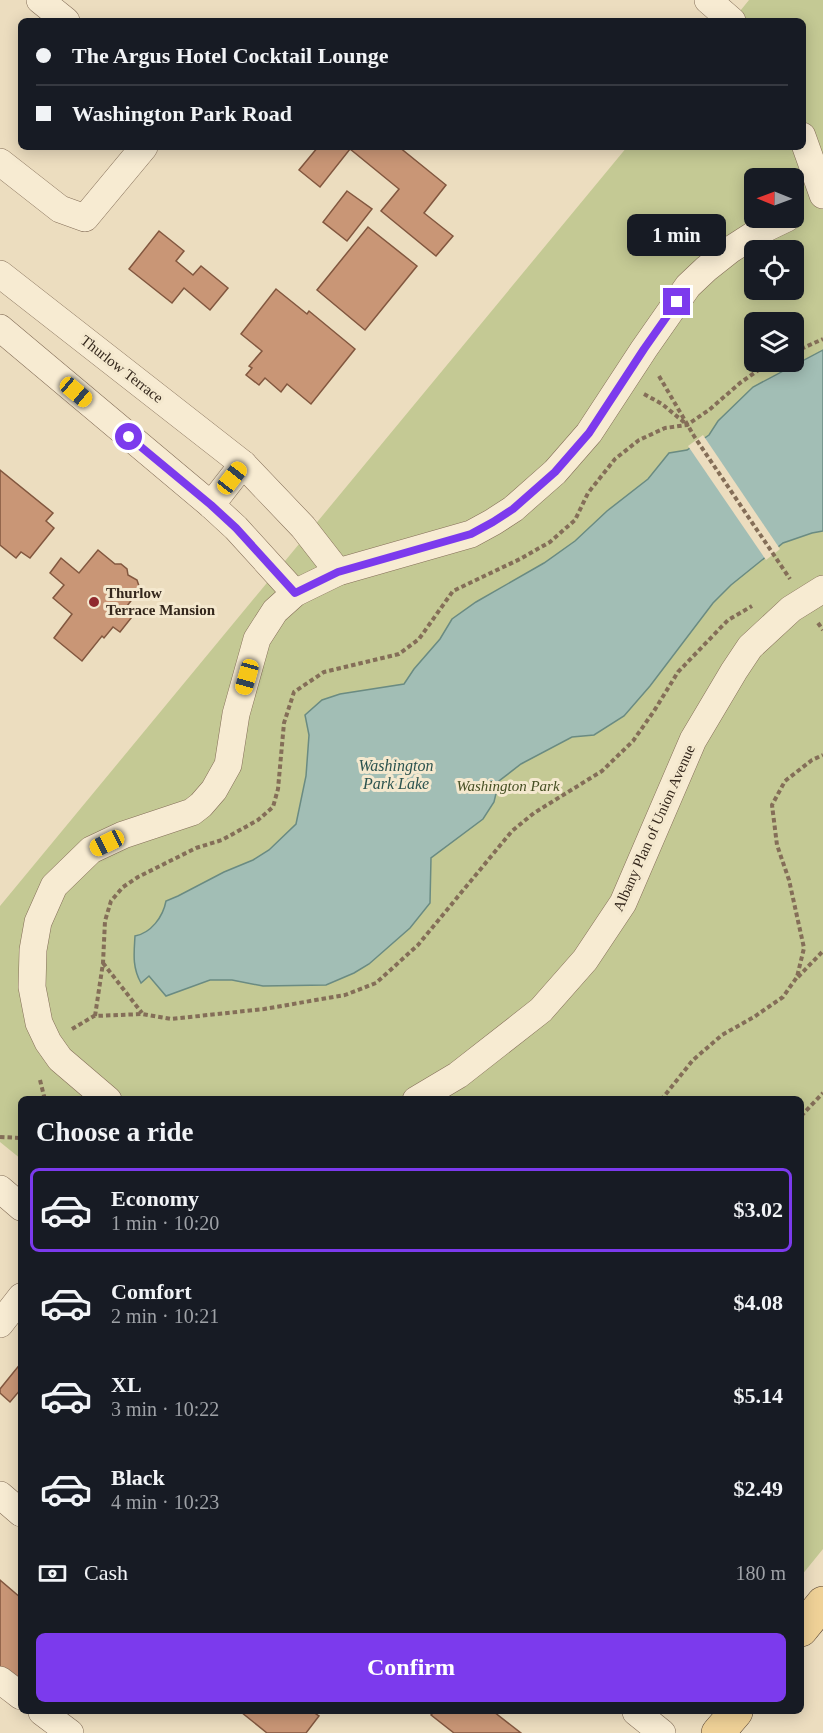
<!DOCTYPE html>
<meta charset="utf-8">
<style>
:root{--surface:#171b24;--page:#242831;--text:#f1f3f6;--muted:#9ea1a6;--line:#363941;--accent:#7c3aed}
body{margin:0;font-family:"Times New Roman",serif;background:var(--page);color:var(--text);height:100vh;display:flex;flex-direction:column;font-size:22px;white-space:nowrap}
*{box-sizing:border-box;margin:0}
p{font-size:20px;color:var(--muted)}
.icon{flex:none;width:33px;height:33px;fill:none;stroke:currentColor;stroke-width:2;stroke-linecap:round;stroke-linejoin:round}
.map{position:relative;flex:1;overflow:hidden}
.drawer{position:absolute;left:18px;top:1096px;width:786px;height:618px;display:flex;flex-direction:column;background:var(--surface);border-radius:9px;box-shadow:0 3px 15px #0003}
.drawer>*{flex:none}
.hud{position:absolute;left:18px;top:18px;width:788px;height:132px;border-radius:9px;box-shadow:0 3px 15px #0003;display:grid;align-content:center;height:132px;padding:0 18px;background:var(--surface)}
.needle{width:39px;rotate:271deg}
.fabs{position:absolute;left:744px;top:168px;display:grid;gap:12px}
.fabs a{display:grid;place-items:center;width:60px;height:60px;border-radius:9px;background:var(--surface);box-shadow:0 3px 15px #0003;font-size:30px}
.end{position:absolute;width:27px;height:27px;margin:-14px;border:8px solid #7c3aed;background:#fff;box-shadow:0 0 0 3px #fff}
.from{border-radius:50%}
.bubble{position:absolute;height:42px;border-radius:9px;background:var(--surface);box-shadow:0 3px 15px #0003;font-size:20px;font-weight:600;line-height:42px;text-align:center}
.car{position:absolute;width:18px;height:36px;margin:-18px -9px;border-radius:8px;box-shadow:0 0 4px 2px #0007;background:linear-gradient(#f5c518 24%,#345 0 40%,#f5c518 0 76%,#345 0 86%,#f5c518 0)}
.hud b{display:flex;align-items:center;gap:21px;height:57px;font-size:22px}
.hud b+b{border-top:2px solid var(--line)}
.hud i{width:15px;height:15px;background:var(--text)}
ul{padding:0;list-style:none}
li{display:flex;align-items:center;gap:18px;height:84px;margin:0 12px 9px;padding:0 6px;border:3px solid transparent;border-radius:9px}
li div{flex:1}
li b{display:block;font-size:22px}
li em{font-style:normal;font-weight:600}
li.current{border-color:var(--accent)}
li>.icon{width:54px;height:54px;stroke-width:1.5}
h2{padding:0 18px;font-size:27px;line-height:72px}
.pay{display:flex;align-items:center;gap:15px;height:66px;padding:0 18px;font-size:22px}
.pay p{margin-inline-start:auto}
.button{display:flex;gap:12px;margin-top:auto;padding:12px 18px}
.button a{flex:1;height:69px;border-radius:9px;background:var(--accent);color:#fff;font-size:24px;font-weight:600;line-height:69px;text-align:center}
.map>svg:first-child{display:block}
.green{fill:#c4c994;fill-rule:evenodd}
.water{fill:#a2beb5;stroke:#6a8b82;stroke-width:1.5}
.pier{fill:#ecddbf}
.building{fill:#c99676;stroke:#82573f;stroke-width:1.5}
.lines{fill:none;stroke-linecap:round;stroke-linejoin:round}
.minor-casing{stroke:#846e58;stroke-width:28}
.major-casing{stroke:#513d2d;stroke-width:34}
.path{stroke:#846e58;stroke-width:4;stroke-dasharray:4.5 3;stroke-linecap:butt}
.minor{stroke:#f7ebd2;stroke-width:27}
.major{stroke:#efd197;stroke-width:33}
.route{stroke:#7c3aed;stroke-width:8}
.poi-dot{fill:#902a2e;stroke:#f4e8ce;stroke-width:2}
.labels{text-anchor:middle;stroke-width:6;stroke-linejoin:round;paint-order:stroke}
.street-label{font-size:15px;fill:#34271c;stroke:#f4e8ce}
.poi-label{font-size:15px;font-weight:bold;fill:#34271c;stroke:#f4e8ce;text-anchor:start}
.park-label{font-size:15px;font-style:italic;fill:#464f23;stroke:#f4e8ce}
.water-label{font-size:16px;font-style:italic;fill:#2c534f;stroke:#f4e8ce}
</style>
<div class="map">
<svg width="823" height="1733" viewBox="0 0 823 1733">
<rect width="100%" height="100%" fill="#ecddbf"/>
<path class="green" d="M 749,0 L 823,0 L 823,1549 L 801,1576 L 801,1100 L 21,1100 L 21,1159 L 0,1142 L 0,906 L 627,147 L 802,147 L 802,21 L 732,21 ZM 754,178 L 794,178 L 794,218 L 754,218 ZM 754,250 L 794,250 L 794,290 L 754,290 ZM 754,322 L 794,322 L 794,362 L 754,362 Z"/>
<path class="water" d="M 823,350 L 823,531 L 812,533 L 783,543 L 731,585 L 713,603 L 650,686 L 624,716 L 594,735 L 572,737 L 521,764 L 499,781 L 494,802 L 483,819 L 431,858 L 430,903 L 410,928 L 369,964 L 354,973 L 326,985 L 263,986 L 232,980 L 210,980 L 166,996 L 149,976 L 141,983 C 132,967 134,953 135,936 C 151,933 163,917 166,901 L 178,896 L 224,872 L 253,860 L 269,850 L 296,824 L 306,776 L 309,735 L 305,715 L 322,700 L 340,694 L 404,684 L 414,669 L 440,639 L 452,619 L 476,602 L 544,563 L 575,541 L 607,511 L 648,479 L 669,453 L 687,450 L 709,435 L 718,421 L 753,387 Z"/>
<path class="pier" d="M 703,435 L 780,549 L 766,560 L 688,446 Z"/>
<g class="building">
<path d="M 318,147 L 399,147 L 446,185 L 424,213 L 453,236 L 436,256 L 381,211 L 399,189 L 350,149 L 320,187 L 299,170 Z"/>
<path d="M 347,191 L 372,209 L 347,241 L 323,222 Z"/>
<path d="M 368,227 L 417,266 L 365,330 L 317,290 Z"/>
<path d="M 159,231 L 184,251 L 176,261 L 193,275 L 201,266 L 228,288 L 210,310 L 184,288 L 172,303 L 129,269 Z"/>
<path d="M 276,289 L 307,314 L 309,311 L 355,349 L 311,404 L 287,384 L 281,392 L 265,378 L 259,385 L 246,375 L 252,368 L 249,366 L 262,351 L 241,334 Z"/>
<path d="M 0,470 L 53,513 L 46,521 L 54,528 L 30,558 L 21,552 L 16,558 L 0,545 Z"/>
<path d="M 98,550 L 115,564 L 121,564 L 127,569 L 128,575 L 137,580 L 139,586 L 137,593 L 127,606 L 135,613 L 120,632 L 113,627 L 104,638 L 102,636 L 82,661 L 54,638 L 72,614 L 53,598 L 64,585 L 50,573 L 61,558 L 79,573 Z"/>
<path d="M 21,1363 L 21,1389 L 10,1402 L 0,1393 L 0,1389 Z"/>
<path d="M 0,1580 L 21,1598 L 21,1687 L 0,1668 Z"/>
<path d="M 241,1712 L 313,1712 L 319,1716 L 306,1733 L 267,1733 Z"/>
<path d="M 434,1712 L 494,1712 L 521,1733 L 454,1733 L 431,1715 Z"/>
</g>
<g class="lines">
<defs>
<g id="minor">
<path d="M 40,0 L 66,21"/>
<path d="M 708,0 L 732,21"/>
<path d="M 802,136 L 823,195"/>
<path d="M 0,162 L 60,209 L 85,218 L 144,147"/>
<path d="M 0,274 L 243,464 L 303,527 L 338,572"/>
<path d="M 0,328 L 211,505 L 236,528 L 295,593"/>
<path d="M 211,505 L 243,464"/>
<path d="M 108,1100 L 60,1059 L 48,1042 L 39,1023 L 32,987 L 33,950 L 38,922 L 54,886 L 91,850 L 123,835 L 192,812 L 201,805 L 214,790 L 228,765 L 236,714 L 257,639 L 275,611 L 295,593 L 338,572 L 471,534 L 493,522 L 513,509 L 555,472 L 589,433 L 644,349 L 688,286 L 706,269 L 730,250 L 758,232 L 787,218"/>
<path d="M 416,1100 L 458,1075 L 541,1010 L 585,960 L 623,903 L 693,740 L 734,671 L 750,647 L 791,609 L 823,589"/>
<path d="M 0,1189 L 21,1207"/>
<path d="M 0,1324 L 21,1297"/>
<path d="M 0,1495 L 21,1513"/>
<path d="M 0,1680 L 21,1696"/>
<path d="M 42,1712 L 70,1733"/>
<path d="M 636,1712 L 662,1733"/>
</g>
<g id="major">
<path d="M 801,1630 L 823,1603"/>
<path d="M 718,1733 L 736,1712"/>
</g>
</defs>
<use href="#minor" class="minor-casing"/>
<use href="#major" class="major-casing"/>
<g class="path">
<path d="M 794,352 L 823,339"/>
<path d="M 659,376 L 694,436 L 790,579"/>
<path d="M 644,394 L 662,404 L 685,423"/>
<path d="M 818,623 L 823,630"/>
<path d="M 103,963 L 142,1013"/>
<path d="M 798,977 L 823,951"/>
<path d="M 95,1016 L 103,963 L 105,921 L 111,901 L 123,887 L 138,877 L 196,848 L 222,840 L 258,820 L 273,807 L 278,789 L 284,723 L 294,692 L 324,672 L 399,654 L 419,639 L 453,591 L 520,559 L 550,542 L 575,520 L 588,493 L 615,459 L 639,440 L 665,428 L 687,425 L 709,410 L 740,383 L 770,362"/>
<path d="M 72,1029 L 94,1016 L 142,1014 L 171,1019 L 264,1009 L 345,995 L 376,983 L 418,945 L 512,831 L 534,813 L 602,771 L 633,741 L 654,711 L 678,672 L 728,620 L 752,606"/>
<path d="M 40,1080 L 45,1100"/>
<path d="M 661,1100 L 693,1060 L 722,1035 L 754,1017 L 783,997 L 797,977 L 804,948 L 789,880 L 777,845 L 772,805 L 785,781 L 812,760 L 823,755"/>
<path d="M 801,1116 L 823,1093"/>
<path d="M 0,1137 L 21,1138"/>
</g>
<use href="#minor" class="minor"/>
<use href="#major" class="major"/>
</g>
<g class="lines">
<path class="route" d="M 129,437 L 211,505 L 236,528 L 295,593 L 338,572 L 471,534 L 493,522 L 513,509 L 555,472 L 589,433 L 644,349 L 677,302"/>
</g>
<circle class="poi-dot" cx="94" cy="602" r="6"/>
<g class="labels">
<g class="street-label">
<text transform="translate(122 369) rotate(38)" y="5">Thurlow Terrace</text>
<text transform="translate(654 828) rotate(-66)" y="5">Albany Plan of Union Avenue</text>
</g>
<g class="poi-label">
<text x="106" y="598">Thurlow<tspan x="106" dy="17">Terrace Mansion</tspan></text>
</g>
<g class="park-label">
<text x="508" y="791">Washington Park</text>
</g>
<g class="water-label">
<text x="396" y="771">Washington<tspan x="396" dy="18">Park Lake</tspan></text>
</g>
</g>
</svg>
<div class="fabs">
<a><svg class="needle" viewBox="-14 -14 28 28"><path d="M0-13l5 13h-10z" fill="#e53935"/><path d="M0 13l5-13h-10z" fill="#9ea1a6"/></svg></a>
<a><svg class="icon" aria-label="locate" viewBox="0 0 24 24"><circle cx="12" cy="12" r="6"/><path d="M12 2v4M12 18v4M2 12h4M18 12h4"/></svg></a>
<a><svg class="icon" aria-label="layers" viewBox="0 0 24 24"><path d="M12 4l9 5-9 5-9-5zM3 14l9 5 9-5"/></svg></a>
</div>
<i class="end from" style="left:129px;top:437px"></i>
<i class="end" style="left:677px;top:302px"></i>
<div class="bubble" style="left:627px;top:214px;width:99px">1 min</div>
<i class="car" style="left:76px;top:392px;rotate:130deg"></i>
<i class="car" style="left:232px;top:478px;rotate:38deg"></i>
<i class="car" style="left:247px;top:677px;rotate:196deg"></i>
<i class="car" style="left:107px;top:843px;rotate:244deg"></i>
<div class="hud">
<b><i class="from"></i>The Argus Hotel Cocktail Lounge</b>
<b><i></i>Washington Park Road</b>
</div>
<section class="drawer">
<h2>Choose a ride</h2>
<ul>
<li class="current"><svg class="icon" aria-label="car" viewBox="0 0 24 24"><path d="M5 17H2v-5l4-1 3-4h7l3 4 3 1v5h-3M9 17h6M6 11h13"/><circle cx="7" cy="17" r="2"/><circle cx="17" cy="17" r="2"/></svg><div><b>Economy</b><p>1 min · 10:20</p></div><em>$3.02</em></li>
<li><svg class="icon" aria-label="car" viewBox="0 0 24 24"><path d="M5 17H2v-5l4-1 3-4h7l3 4 3 1v5h-3M9 17h6M6 11h13"/><circle cx="7" cy="17" r="2"/><circle cx="17" cy="17" r="2"/></svg><div><b>Comfort</b><p>2 min · 10:21</p></div><em>$4.08</em></li>
<li><svg class="icon" aria-label="car" viewBox="0 0 24 24"><path d="M5 17H2v-5l4-1 3-4h7l3 4 3 1v5h-3M9 17h6M6 11h13"/><circle cx="7" cy="17" r="2"/><circle cx="17" cy="17" r="2"/></svg><div><b>XL</b><p>3 min · 10:22</p></div><em>$5.14</em></li>
<li><svg class="icon" aria-label="car" viewBox="0 0 24 24"><path d="M5 17H2v-5l4-1 3-4h7l3 4 3 1v5h-3M9 17h6M6 11h13"/><circle cx="7" cy="17" r="2"/><circle cx="17" cy="17" r="2"/></svg><div><b>Black</b><p>4 min · 10:23</p></div><em>$2.49</em></li>
</ul>
<div class="pay"><svg class="icon" aria-label="cash" viewBox="0 0 24 24"><path d="M3 7h18v10H3z"/><circle cx="12" cy="12" r="2"/></svg>Cash<p>180 m</p></div>
<div class="button"><a>Confirm</a></div>
</section>
</div>
